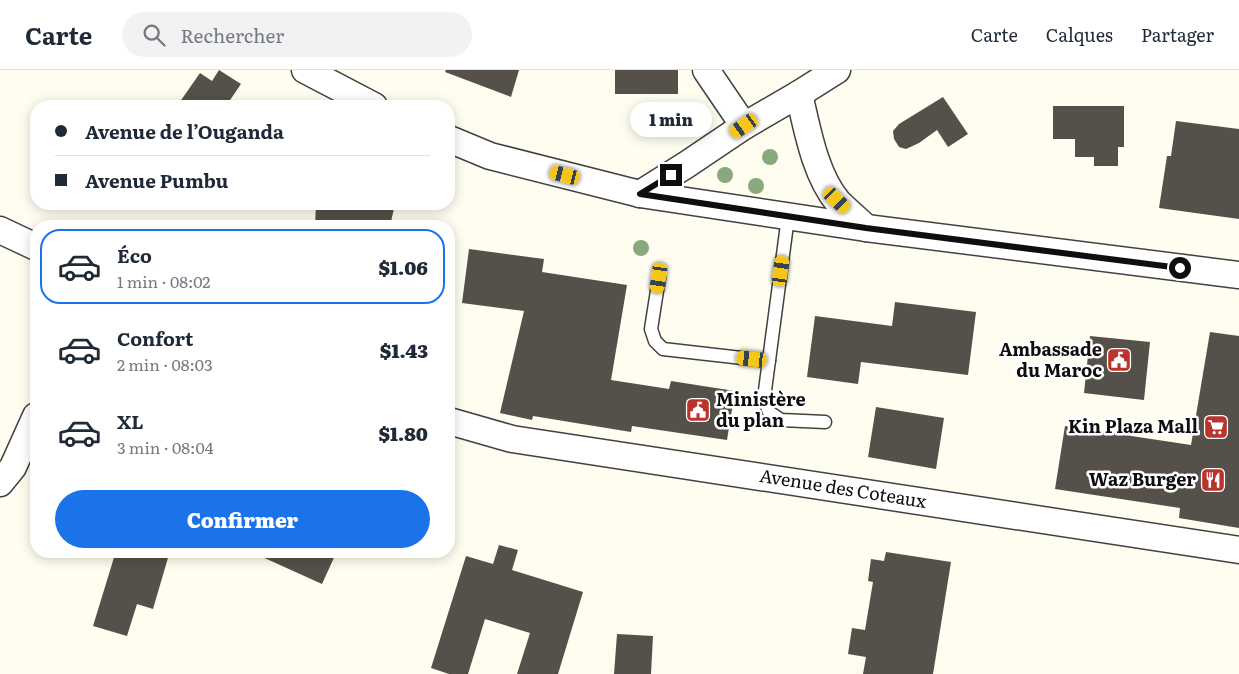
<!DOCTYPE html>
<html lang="fr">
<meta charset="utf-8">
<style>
:root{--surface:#fff;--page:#f2f2f3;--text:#1f2937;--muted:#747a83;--line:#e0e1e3;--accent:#1a73e8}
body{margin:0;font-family:Literata,serif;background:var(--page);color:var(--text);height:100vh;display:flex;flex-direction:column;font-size:19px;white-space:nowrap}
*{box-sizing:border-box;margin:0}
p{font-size:16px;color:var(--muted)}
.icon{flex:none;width:28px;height:28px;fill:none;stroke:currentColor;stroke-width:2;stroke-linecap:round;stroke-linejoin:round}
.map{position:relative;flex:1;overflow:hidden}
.panel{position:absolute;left:30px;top:150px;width:425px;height:338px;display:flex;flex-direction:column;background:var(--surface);border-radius:20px;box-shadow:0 2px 12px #0003}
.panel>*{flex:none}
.top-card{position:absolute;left:30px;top:30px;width:425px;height:110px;border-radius:20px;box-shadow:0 2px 12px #0003;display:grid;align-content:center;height:110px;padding:0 25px;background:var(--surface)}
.end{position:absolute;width:22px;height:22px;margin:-11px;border:6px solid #0e0e0e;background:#fff;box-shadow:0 0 0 2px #fff}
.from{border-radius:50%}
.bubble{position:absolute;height:35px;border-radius:18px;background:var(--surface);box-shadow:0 2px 12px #0003;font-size:16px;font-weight:800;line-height:35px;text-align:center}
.car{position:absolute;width:15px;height:30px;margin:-15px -8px;border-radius:6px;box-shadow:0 0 4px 1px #0007;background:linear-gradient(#f5c518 24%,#345 0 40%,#f5c518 0 76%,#345 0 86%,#f5c518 0)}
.top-card b{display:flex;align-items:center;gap:18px;height:48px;font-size:19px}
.top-card b+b{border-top:1px solid var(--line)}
.top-card i{width:12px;height:12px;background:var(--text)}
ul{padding:9px 0 0;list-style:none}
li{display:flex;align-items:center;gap:15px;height:75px;margin:0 10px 8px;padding:0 15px;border:2px solid transparent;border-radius:20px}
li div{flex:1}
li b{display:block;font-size:19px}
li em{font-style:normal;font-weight:800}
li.current{border-color:var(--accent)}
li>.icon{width:45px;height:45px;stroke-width:1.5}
.button{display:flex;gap:10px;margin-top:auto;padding:10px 25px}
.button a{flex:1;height:58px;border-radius:30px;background:var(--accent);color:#fff;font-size:20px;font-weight:800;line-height:58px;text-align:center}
header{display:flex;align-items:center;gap:30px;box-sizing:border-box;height:70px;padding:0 25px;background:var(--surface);border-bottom:1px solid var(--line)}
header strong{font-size:24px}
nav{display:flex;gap:28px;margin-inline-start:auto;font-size:18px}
.search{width:350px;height:45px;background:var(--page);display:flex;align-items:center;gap:12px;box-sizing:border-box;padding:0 18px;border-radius:28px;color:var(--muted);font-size:19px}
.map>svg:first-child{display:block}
.building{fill:#56504a}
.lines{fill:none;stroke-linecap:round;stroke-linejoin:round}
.service-casing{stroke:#414141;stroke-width:15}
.minor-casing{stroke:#414141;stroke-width:29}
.service{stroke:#fff;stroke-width:12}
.minor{stroke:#fff;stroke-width:26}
.tree{fill:#88a87e}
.route{stroke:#0e0e0e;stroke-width:6}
.labels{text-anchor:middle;stroke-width:5;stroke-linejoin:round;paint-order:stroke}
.poi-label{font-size:18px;font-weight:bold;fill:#0e0e0e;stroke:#fff;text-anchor:end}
.street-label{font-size:18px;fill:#0e0e0e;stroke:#fff}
</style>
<header>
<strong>Carte</strong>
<div class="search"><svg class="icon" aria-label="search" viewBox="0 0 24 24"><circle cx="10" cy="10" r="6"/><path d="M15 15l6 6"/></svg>Rechercher</div>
<nav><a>Carte</a><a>Calques</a><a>Partager</a></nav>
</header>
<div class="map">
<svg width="1239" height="604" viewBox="0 0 1239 604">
<rect width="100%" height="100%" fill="#fefdef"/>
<g class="building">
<path d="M 219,0 L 241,14 L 226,36 L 177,36 L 200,3 L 212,11 Z"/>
<path d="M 446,0 L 519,0 L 511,27 L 445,2 Z"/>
<rect x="615" y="0" width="63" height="24"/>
<path d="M 943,27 L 968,64 L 948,77 L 937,60 L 919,73 L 906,79 L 899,77 L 894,69 L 893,61 L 899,54 Z"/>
<path d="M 1053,36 L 1124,36 L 1124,77 L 1118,77 L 1118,96 L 1094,96 L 1094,87 L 1075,87 L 1075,69 L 1053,69 Z"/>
<path d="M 1176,51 L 1239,59 L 1239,149 L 1159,138 L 1167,86 L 1171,86 Z"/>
<path d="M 316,134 L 395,134 L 390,156 L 315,156 Z"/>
<path d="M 469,179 L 544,189 L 542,202 L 627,215 L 611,310 L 669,319 L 671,311 L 735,321 L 727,370 L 632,356 L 631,362 L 533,346 L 532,350 L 500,343 L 524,241 L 462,233 Z"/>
<path d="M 895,232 L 976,242 L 968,305 L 861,292 L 858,314 L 807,307 L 815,246 L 892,256 Z"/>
<path d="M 1210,262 L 1239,266 L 1239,458 L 1179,448 L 1180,438 L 1055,419 L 1065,356 L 1191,375 Z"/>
<path d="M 1090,266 L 1150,272 L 1144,330 L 1084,323 Z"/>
<path d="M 876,337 L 944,348 L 936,399 L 868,387 Z"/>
<path d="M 499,475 L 518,480 L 512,500 L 583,522 L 558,604 L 517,604 L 530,563 L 485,549 L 468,604 L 449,604 L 431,598 L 466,486 L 493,494 Z"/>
<path d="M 116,481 L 170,481 L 153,539 L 137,534 L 127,566 L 93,556 Z"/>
<path d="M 249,481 L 337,481 L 322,514 Z"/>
<path d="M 886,482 L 951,492 L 933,604 L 863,604 L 866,587 L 848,584 L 852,558 L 865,560 L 873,512 L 868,511 L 871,489 L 884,491 Z"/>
<path d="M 617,564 L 653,566 L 651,604 L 614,604 Z"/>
</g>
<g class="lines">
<defs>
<g id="service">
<path d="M 788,147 L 764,328 L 769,342 L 781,350 L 825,352"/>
<path d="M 659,208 L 651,259 L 655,271 L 663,279 L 769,291"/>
</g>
<g id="minor">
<path d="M 305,0 L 374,36"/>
<path d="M 706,0 L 744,56"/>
<path d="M 799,24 C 807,58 815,105 838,132 C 847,141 857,149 866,158"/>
<path d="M 449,69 L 490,86 L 640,124 L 866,158 L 1239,205"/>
<path d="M 640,124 L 686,95 L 744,56 L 799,24 L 837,0"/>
<path d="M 0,160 L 36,177"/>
<path d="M 449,351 L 512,369 L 1239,480"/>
<path d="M 0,413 L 13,397 L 36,346"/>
</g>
</defs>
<use href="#service" class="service-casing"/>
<use href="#minor" class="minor-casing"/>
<use href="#service" class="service"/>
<use href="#minor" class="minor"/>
</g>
<g class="tree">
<circle cx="770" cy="87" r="8"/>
<circle cx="725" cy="105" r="8"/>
<circle cx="756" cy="116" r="8"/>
<circle cx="641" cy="178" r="8"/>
</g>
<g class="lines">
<path class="route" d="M 671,105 L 640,124 L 866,158 L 1180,198"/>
</g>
<defs>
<symbol id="civic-square" viewBox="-11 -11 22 22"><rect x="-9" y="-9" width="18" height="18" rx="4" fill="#b8342c" stroke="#fff"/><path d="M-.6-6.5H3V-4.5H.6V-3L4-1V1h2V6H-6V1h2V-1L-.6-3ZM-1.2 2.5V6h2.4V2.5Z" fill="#fff"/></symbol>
<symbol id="supermarket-square" viewBox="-11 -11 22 22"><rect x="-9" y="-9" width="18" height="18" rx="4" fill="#b8342c" stroke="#fff"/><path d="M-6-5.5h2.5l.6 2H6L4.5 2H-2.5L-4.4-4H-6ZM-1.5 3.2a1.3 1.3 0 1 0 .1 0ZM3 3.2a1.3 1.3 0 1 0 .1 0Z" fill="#fff"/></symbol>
<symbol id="restaurant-square" viewBox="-11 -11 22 22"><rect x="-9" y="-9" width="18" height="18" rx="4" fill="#b8342c" stroke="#fff"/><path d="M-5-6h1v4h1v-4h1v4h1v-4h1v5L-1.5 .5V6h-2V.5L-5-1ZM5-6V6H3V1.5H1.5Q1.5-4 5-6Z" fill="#fff"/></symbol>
</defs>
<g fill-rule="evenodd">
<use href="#civic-square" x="1105" y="276" width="28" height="28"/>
<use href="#civic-square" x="684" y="326" width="28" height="28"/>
<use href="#supermarket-square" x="1202" y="343" width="28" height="28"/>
<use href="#restaurant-square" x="1199" y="396" width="28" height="28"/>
</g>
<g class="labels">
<g class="poi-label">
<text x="1102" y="286">Ambassade<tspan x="1102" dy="21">du Maroc</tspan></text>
<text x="716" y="336" text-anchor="start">Ministère<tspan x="716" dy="21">du plan</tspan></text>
<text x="1198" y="363">Kin Plaza Mall</text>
<text x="1196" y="416">Waz Burger</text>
</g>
<g class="street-label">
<text transform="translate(843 419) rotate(9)" y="6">Avenue des Coteaux</text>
</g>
</g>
</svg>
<i class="end from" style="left:1180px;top:198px"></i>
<i class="end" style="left:671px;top:105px"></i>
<div class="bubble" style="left:630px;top:32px;width:82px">1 min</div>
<i class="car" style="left:744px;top:56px;rotate:235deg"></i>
<i class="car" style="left:565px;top:105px;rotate:284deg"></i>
<i class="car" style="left:837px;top:130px;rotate:134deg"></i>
<i class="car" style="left:781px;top:201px;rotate:8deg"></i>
<i class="car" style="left:659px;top:208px;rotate:188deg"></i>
<i class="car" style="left:752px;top:289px;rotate:276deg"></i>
<div class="top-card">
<b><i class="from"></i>Avenue de l’Ouganda</b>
<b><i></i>Avenue Pumbu</b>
</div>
<section class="panel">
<ul>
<li class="current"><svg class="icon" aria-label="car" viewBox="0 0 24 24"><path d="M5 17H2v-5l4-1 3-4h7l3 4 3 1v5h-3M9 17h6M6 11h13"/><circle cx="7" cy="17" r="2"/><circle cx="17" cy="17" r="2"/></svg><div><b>Éco</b><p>1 min · 08:02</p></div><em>$1.06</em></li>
<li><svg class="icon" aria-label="car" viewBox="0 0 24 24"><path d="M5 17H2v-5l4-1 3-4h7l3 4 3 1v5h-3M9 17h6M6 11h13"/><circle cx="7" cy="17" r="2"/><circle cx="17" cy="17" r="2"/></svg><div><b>Confort</b><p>2 min · 08:03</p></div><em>$1.43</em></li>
<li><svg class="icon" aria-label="car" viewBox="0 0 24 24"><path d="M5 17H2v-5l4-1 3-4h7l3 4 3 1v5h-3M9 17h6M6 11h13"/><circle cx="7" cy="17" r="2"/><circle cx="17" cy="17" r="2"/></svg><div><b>XL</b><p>3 min · 08:04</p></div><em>$1.80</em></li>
</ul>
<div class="button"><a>Confirmer</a></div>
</section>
</div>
